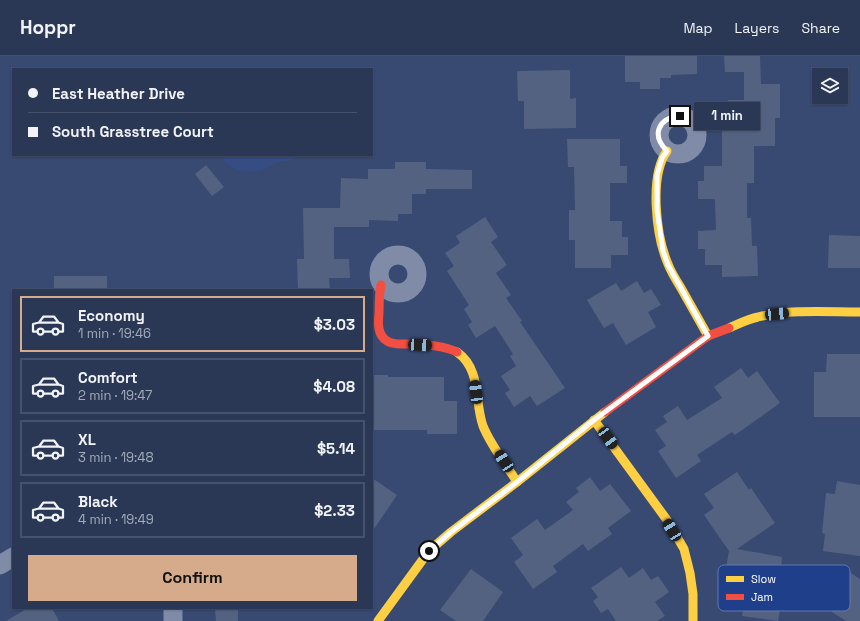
<!DOCTYPE html>
<meta charset="utf-8">
<style>
:root{--surface:#2a3856;--page:#364360;--text:#f1f3f6;--muted:#a5acb9;--line:#46526c;--accent:#d6ab8b}
body{margin:0;font-family:"Space Grotesk",sans-serif;background:var(--page);color:var(--text);height:100vh;display:flex;flex-direction:column;font-size:15px;white-space:nowrap}
*{box-sizing:border-box;margin:0}
p{font-size:13px;color:var(--muted)}
.icon{flex:none;width:22px;height:22px;fill:none;stroke:currentColor;stroke-width:2;stroke-linecap:round;stroke-linejoin:round}
.map{position:relative;flex:1;overflow:hidden}
.side{position:absolute;left:12px;top:233px;width:361px;height:320px;display:flex;flex-direction:column;background:var(--surface);border-radius:0px;box-shadow:0 1px 3px #0004,0 0 0 1px var(--line)}
.side>*{flex:none}
.banner{position:absolute;left:12px;top:12px;width:361px;height:88px;border-radius:0px;box-shadow:0 1px 3px #0004,0 0 0 1px var(--line);display:grid;align-content:center;height:88px;padding:0 16px;background:var(--surface)}
.tools{position:absolute;left:812px;top:12px;display:grid;gap:8px}
.tools a{display:grid;place-items:center;width:36px;height:36px;border-radius:0px;background:var(--surface);box-shadow:0 1px 3px #0004,0 0 0 1px var(--line);font-size:20px}
.end{position:absolute;width:18px;height:18px;margin:-9px;border:5px solid #fff;background:#111;box-shadow:0 0 0 2px #111}
.from{border-radius:50%}
.bubble{position:absolute;height:28px;border-radius:0px;background:var(--surface);box-shadow:0 1px 3px #0004,0 0 0 1px var(--line);font-size:13px;font-weight:600;line-height:28px;text-align:center}
.car{position:absolute;width:12px;height:24px;margin:-12px -6px;border-radius:5px;box-shadow:0 0 3px 1px #0007;background:linear-gradient(#222 24%,#8ab4d8 0 40%,#222 0 76%,#8ab4d8 0 86%,#222 0)}
.banner b{display:flex;align-items:center;gap:14px;height:38px;font-size:15px}
.banner b+b{border-top:1px solid var(--line)}
.banner i{width:10px;height:10px;background:var(--text)}
ul{padding:7px 0 0;list-style:none}
li{display:flex;align-items:center;gap:12px;height:56px;margin:0 8px 6px;padding:0 8px;border:2px solid var(--line);border-radius:0px}
li div{flex:1}
li b{display:block;font-size:15px}
li em{font-style:normal;font-weight:600}
li.selected{border-color:var(--accent)}
li>.icon{width:36px;height:36px;stroke-width:1.5}
.cta{display:flex;gap:8px;margin-top:auto;padding:8px 16px}
.cta a{flex:1;height:46px;border-radius:0px;background:var(--accent);color:#111;font-size:16px;font-weight:600;line-height:46px;text-align:center}
header{display:flex;align-items:center;gap:24px;box-sizing:border-box;height:56px;padding:0 20px;background:var(--surface);border-bottom:1px solid var(--line)}
header strong{font-size:19px}
nav{display:flex;gap:22px;margin-inline-start:auto;font-size:14px}
.map>svg:first-child{display:block}
.water{fill:#364d83}
.building{fill:#546282}
.lines{fill:none;stroke-linecap:round;stroke-linejoin:round}
.street{stroke:#7f8ba7;stroke-width:19}
.slow{stroke:#ffcf43;stroke-width:9}
.jam{stroke:#f24e42;stroke-width:9}
.route{stroke:#fff;stroke-width:5}
.key{fill:#203f8b;stroke:#6379ae;stroke-width:1}
.key-label{font-size:11px;fill:#fff}
</style>
<header>
<strong>Hoppr</strong>
<nav><a>Map</a><a>Layers</a><a>Share</a></nav>
</header>
<div class="map">
<svg width="860" height="565" viewBox="0 0 860 565">
<rect width="100%" height="100%" fill="#384a72"/>
<path class="water" d="M 222,99 L 299,99 C 294,105 287,104 279,106 C 274,107 270,111 265,113 C 250,118 227,117 222,99 Z"/>
<g class="building">
<path d="M 625,0 L 697,0 L 697,18 L 671,19 L 671,22 L 660,22 L 660,33 L 640,33 L 640,26 L 625,26 Z"/>
<path d="M 724,0 L 760,0 L 761,28 L 780,28 L 780,62 L 775,62 L 775,90 L 754,90 L 754,127 L 747,127 L 747,162 L 751,162 L 752,190 L 757,190 L 758,220 L 722,221 L 722,209 L 705,209 L 705,193 L 698,193 L 698,175 L 716,174 L 715,143 L 698,143 L 698,125 L 704,125 L 704,110 L 722,110 L 722,60 L 728,60 L 728,44 L 744,44 L 744,16 L 725,16 Z"/>
<path d="M 570,14 L 570,43 L 576,42 L 576,72 L 524,73 L 524,45 L 518,45 L 517,15 Z"/>
<path d="M 567,83 L 620,83 L 620,110 L 627,110 L 627,127 L 610,127 L 610,165 L 622,165 L 622,181 L 628,181 L 628,199 L 611,199 L 611,212 L 575,212 L 575,184 L 569,184 L 569,154 L 575,154 L 574,111 L 568,111 Z"/>
<path d="M 395,106 L 426,106 L 426,113 L 472,114 L 472,133 L 426,133 L 426,138 L 412,138 L 412,158 L 398,158 L 398,165 L 369,164 L 369,171 L 334,171 L 334,203 L 349,203 L 350,222 L 329,222 L 330,234 L 298,234 L 297,203 L 304,203 L 303,152 L 340,152 L 341,122 L 368,123 L 368,113 L 395,113 Z"/>
<path d="M 206,109 L 224,131 L 212,140 L 195,118 Z"/>
<path d="M 485,161 L 498,181 L 491,186 L 507,209 L 496,217 L 511,239 L 506,242 L 522,265 L 520,266 L 565,332 L 537,350 L 530,340 L 514,351 L 505,337 L 510,334 L 501,320 L 516,310 L 510,300 L 513,298 L 495,270 L 476,282 L 468,269 L 472,266 L 464,253 L 469,249 L 447,215 L 454,210 L 445,197 L 460,187 L 456,180 Z"/>
<path d="M 829,179 L 860,180 L 860,212 L 828,212 Z"/>
<rect x="54" y="220" width="53" height="14"/>
<path d="M 637,225 L 644,237 L 651,233 L 661,249 L 648,256 L 656,271 L 626,289 L 613,267 L 604,272 L 587,244 L 616,227 L 621,235 Z"/>
<path d="M 827,298 L 860,298 L 860,361 L 814,361 L 814,316 L 826,316 Z"/>
<path d="M 741,312 L 748,322 L 757,315 L 780,347 L 735,379 L 732,376 L 697,399 L 701,405 L 676,422 L 658,395 L 666,390 L 655,374 L 667,366 L 663,360 L 678,350 L 687,364 L 722,342 L 714,331 Z"/>
<path d="M 372,319 L 388,319 L 388,321 L 444,321 L 444,345 L 457,345 L 457,378 L 427,378 L 427,374 L 372,374 Z"/>
<path d="M 737,416 L 749,434 L 751,432 L 775,467 L 737,493 L 782,501 L 781,512 L 788,513 L 785,530 L 784,530 L 778,565 L 742,560 L 744,544 L 721,540 L 729,495 L 704,459 L 714,452 L 704,438 Z"/>
<path d="M 590,421 L 600,435 L 610,428 L 631,455 L 608,472 L 612,478 L 588,495 L 583,488 L 553,510 L 557,516 L 533,533 L 514,506 L 523,499 L 511,482 L 537,463 L 545,474 L 573,454 L 566,446 L 579,436 L 576,432 Z"/>
<path d="M 372,422 L 397,439 L 372,476 Z"/>
<path d="M 837,425 L 860,429 L 860,500 L 823,495 L 825,478 L 822,477 L 826,437 L 835,438 Z"/>
<path d="M 621,511 L 629,522 L 643,512 L 651,524 L 658,520 L 669,536 L 655,546 L 665,560 L 657,565 L 616,565 L 608,553 L 601,557 L 593,545 L 598,541 L 591,532 Z"/>
<path d="M 471,513 L 503,536 L 483,565 L 456,565 L 440,554 Z"/>
<path d="M 845,513 L 860,523 L 860,565 L 846,565 L 832,556 L 836,550 L 826,544 Z"/>
<path d="M 28,552 L 52,552 L 59,565 L 6,565 Z"/>
<path d="M 215,552 L 238,552 L 238,565 L 216,565 Z"/>
</g>
<g class="lines">
<g class="street">
<circle cx="678" cy="79" r="19"/>
<circle cx="398" cy="218" r="19"/>
<path d="M 0,509 L 13,501"/>
<path d="M 173,565 L 173,552"/>
</g>
<g class="slow">
<path d="M 667,95 C 649,120 656,180 668,208 C 671,216 676,224 681,232 C 690,248 699,264 708,280"/>
<path d="M 729,272 C 738,268 748,263 758,261 C 791,253 826,256 860,256"/>
<path d="M 457,296 C 482,314 474,345 483,370 C 491,390 506,408 517,426"/>
<path d="M 594,364 L 667,464 L 684,493 L 690,517 L 693,538 L 693,565"/>
<path d="M 378,565 L 429,495 L 451,476 L 517,426 L 605,356"/>
</g>
<g class="jam">
<path d="M 381,229 C 379,238 379,247 379,257 C 378,266 377,279 387,285 C 393,289 401,288 408,288 C 425,289 442,289 457,296"/>
<path d="M 605,356 L 708,280 L 729,272"/>
</g>
</g>
<g class="lines">
<path class="route" d="M 429,495 L 451,476 L 517,426 L 594,364 L 708,280 L 668,209 L 663,195 L 657,154 L 657,119 L 662,102 L 667,95 C 651,79 658,62 680,60"/>
</g>
<rect x="718" y="509" width="132" height="46" rx="6" class="key"/>
<rect x="726" y="520" width="18" height="6" fill="#ffcf43"/>
<rect x="726" y="538" width="18" height="6" fill="#f24e42"/>
<g class="key-label">
<text x="751" y="527">Slow</text>
<text x="751" y="545">Jam</text>
</g>
</svg>
<div class="tools">
<a><svg class="icon" aria-label="layers" viewBox="0 0 24 24"><path d="M12 4l9 5-9 5-9-5zM3 14l9 5 9-5"/></svg></a>
</div>
<i class="end from" style="left:429px;top:495px"></i>
<i class="end" style="left:680px;top:60px"></i>
<div class="bubble" style="left:694px;top:46px;width:66px">1 min</div>
<i class="car" style="left:777px;top:258px;rotate:85deg"></i>
<i class="car" style="left:420px;top:289px;rotate:93deg"></i>
<i class="car" style="left:476px;top:336px;rotate:353deg"></i>
<i class="car" style="left:608px;top:382px;rotate:144deg"></i>
<i class="car" style="left:504px;top:405px;rotate:327deg"></i>
<i class="car" style="left:672px;top:474px;rotate:329deg"></i>
<div class="banner">
<b><i class="from"></i>East Heather Drive</b>
<b><i></i>South Grasstree Court</b>
</div>
<section class="side">
<ul>
<li class="selected"><svg class="icon" aria-label="car" viewBox="0 0 24 24"><path d="M5 17H2v-5l4-1 3-4h7l3 4 3 1v5h-3M9 17h6M6 11h13"/><circle cx="7" cy="17" r="2"/><circle cx="17" cy="17" r="2"/></svg><div><b>Economy</b><p>1 min · 19:46</p></div><em>$3.03</em></li>
<li><svg class="icon" aria-label="car" viewBox="0 0 24 24"><path d="M5 17H2v-5l4-1 3-4h7l3 4 3 1v5h-3M9 17h6M6 11h13"/><circle cx="7" cy="17" r="2"/><circle cx="17" cy="17" r="2"/></svg><div><b>Comfort</b><p>2 min · 19:47</p></div><em>$4.08</em></li>
<li><svg class="icon" aria-label="car" viewBox="0 0 24 24"><path d="M5 17H2v-5l4-1 3-4h7l3 4 3 1v5h-3M9 17h6M6 11h13"/><circle cx="7" cy="17" r="2"/><circle cx="17" cy="17" r="2"/></svg><div><b>XL</b><p>3 min · 19:48</p></div><em>$5.14</em></li>
<li><svg class="icon" aria-label="car" viewBox="0 0 24 24"><path d="M5 17H2v-5l4-1 3-4h7l3 4 3 1v5h-3M9 17h6M6 11h13"/><circle cx="7" cy="17" r="2"/><circle cx="17" cy="17" r="2"/></svg><div><b>Black</b><p>4 min · 19:49</p></div><em>$2.33</em></li>
</ul>
<div class="cta"><a>Confirm</a></div>
</section>
</div>
